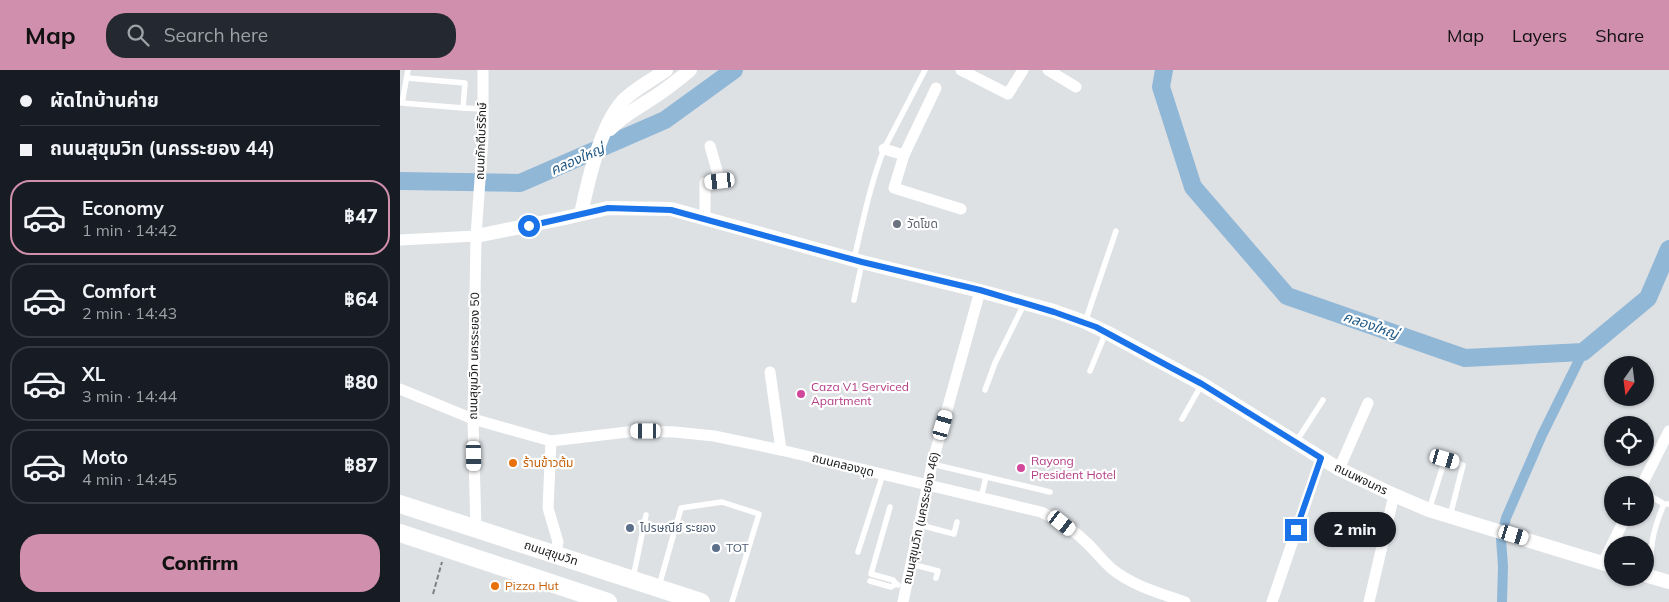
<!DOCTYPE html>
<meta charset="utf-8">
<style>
:root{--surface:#171b24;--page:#242831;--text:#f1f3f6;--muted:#9ea1a6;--line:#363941;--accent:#cf8fad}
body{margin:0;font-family:Mulish,"Noto Sans Thai",sans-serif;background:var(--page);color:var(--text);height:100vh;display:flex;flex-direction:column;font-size:19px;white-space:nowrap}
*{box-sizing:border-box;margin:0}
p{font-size:16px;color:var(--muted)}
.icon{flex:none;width:28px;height:28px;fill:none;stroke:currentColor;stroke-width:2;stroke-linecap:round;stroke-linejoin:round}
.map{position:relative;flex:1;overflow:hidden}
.details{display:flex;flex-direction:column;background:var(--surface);width:400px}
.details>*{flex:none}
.top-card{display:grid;align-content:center;height:110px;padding:0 20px;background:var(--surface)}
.needle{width:32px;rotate:194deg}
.fabs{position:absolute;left:1204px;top:286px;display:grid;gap:10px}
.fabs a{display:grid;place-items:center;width:50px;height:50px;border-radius:50%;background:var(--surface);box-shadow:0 1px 4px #0004;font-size:25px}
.end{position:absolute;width:22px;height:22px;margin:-11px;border:6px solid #1a73e8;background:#fff;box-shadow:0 0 0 2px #fff}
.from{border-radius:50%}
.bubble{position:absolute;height:35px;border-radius:18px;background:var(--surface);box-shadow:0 1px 4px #0004;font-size:16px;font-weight:800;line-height:35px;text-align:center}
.car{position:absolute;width:15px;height:30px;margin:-15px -8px;border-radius:6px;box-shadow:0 0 4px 1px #0007;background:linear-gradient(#fff 24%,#345 0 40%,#fff 0 76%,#345 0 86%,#fff 0)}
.top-card b{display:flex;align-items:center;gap:18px;height:48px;font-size:19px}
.top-card b+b{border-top:1px solid var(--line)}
.top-card i{width:12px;height:12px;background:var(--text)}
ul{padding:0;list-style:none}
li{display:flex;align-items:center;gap:15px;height:75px;margin:0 10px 8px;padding:0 10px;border:2px solid var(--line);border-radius:20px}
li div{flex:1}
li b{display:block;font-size:19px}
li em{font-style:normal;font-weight:800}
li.selected{border-color:var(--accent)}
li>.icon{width:45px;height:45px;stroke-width:1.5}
.cta{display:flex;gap:10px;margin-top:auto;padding:10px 20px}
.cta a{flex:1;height:58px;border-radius:20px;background:var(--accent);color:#111;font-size:20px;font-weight:800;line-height:58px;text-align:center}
header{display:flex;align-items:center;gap:30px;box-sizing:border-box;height:70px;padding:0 25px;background:var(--accent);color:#111}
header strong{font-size:24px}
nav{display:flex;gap:28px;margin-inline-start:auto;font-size:18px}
.search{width:350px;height:45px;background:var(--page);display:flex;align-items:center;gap:12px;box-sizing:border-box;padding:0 18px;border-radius:20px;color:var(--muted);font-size:19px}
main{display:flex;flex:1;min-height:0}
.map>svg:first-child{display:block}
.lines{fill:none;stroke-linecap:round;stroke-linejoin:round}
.canal{stroke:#91b7d7;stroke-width:10}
.river{stroke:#91b7d7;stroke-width:18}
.path{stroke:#7d8082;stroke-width:2;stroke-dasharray:5 2.5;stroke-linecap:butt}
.service{stroke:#fff;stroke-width:5.5}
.minor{stroke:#fff;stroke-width:11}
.tertiary{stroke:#fff;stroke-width:14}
.primary{stroke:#fff;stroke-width:18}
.route{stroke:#1a73e8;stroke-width:6}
.worship-dot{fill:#6b7280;stroke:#fff;stroke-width:2}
.hotel-dot{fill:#d1479c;stroke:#fff;stroke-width:2}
.food-dot{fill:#e8710a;stroke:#fff;stroke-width:2}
.service-dot{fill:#5c6f8a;stroke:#fff;stroke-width:2}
.labels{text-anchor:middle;stroke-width:4.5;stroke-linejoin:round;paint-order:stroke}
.street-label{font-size:12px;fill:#171819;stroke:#fff}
.worship-label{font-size:12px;fill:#5b616d;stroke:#fff;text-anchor:start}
.hotel-label{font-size:12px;fill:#b23c85;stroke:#fff;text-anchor:start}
.food-label{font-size:12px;fill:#c56008;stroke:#fff;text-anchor:start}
.service-label{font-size:12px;fill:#4e5e75;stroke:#fff;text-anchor:start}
.water-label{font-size:14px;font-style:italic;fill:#225a86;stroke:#fff}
</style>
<header>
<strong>Map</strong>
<div class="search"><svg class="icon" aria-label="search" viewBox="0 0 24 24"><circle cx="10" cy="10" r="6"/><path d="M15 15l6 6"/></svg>Search here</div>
<nav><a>Map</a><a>Layers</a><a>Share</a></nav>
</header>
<main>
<section class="details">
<div class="top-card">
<b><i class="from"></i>ผัดไทบ้านค่าย</b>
<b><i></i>ถนนสุขุมวิท (นครระยอง 44)</b>
</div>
<ul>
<li class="selected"><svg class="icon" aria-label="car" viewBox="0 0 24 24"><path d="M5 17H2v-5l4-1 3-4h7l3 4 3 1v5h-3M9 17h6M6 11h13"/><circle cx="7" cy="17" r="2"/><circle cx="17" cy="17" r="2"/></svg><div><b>Economy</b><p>1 min · 14:42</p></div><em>฿47</em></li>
<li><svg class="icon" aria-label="car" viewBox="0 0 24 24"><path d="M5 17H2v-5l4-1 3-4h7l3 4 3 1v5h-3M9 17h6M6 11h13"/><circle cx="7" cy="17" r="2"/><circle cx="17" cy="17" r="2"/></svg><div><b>Comfort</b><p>2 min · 14:43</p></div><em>฿64</em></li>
<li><svg class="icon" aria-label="car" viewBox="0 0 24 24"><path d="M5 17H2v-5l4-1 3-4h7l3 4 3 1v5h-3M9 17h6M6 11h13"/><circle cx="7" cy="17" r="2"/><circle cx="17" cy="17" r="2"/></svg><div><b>XL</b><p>3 min · 14:44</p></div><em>฿80</em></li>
<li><svg class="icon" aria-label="car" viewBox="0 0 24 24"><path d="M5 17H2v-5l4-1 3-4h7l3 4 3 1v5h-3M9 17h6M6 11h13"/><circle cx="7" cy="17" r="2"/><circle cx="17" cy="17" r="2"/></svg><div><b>Moto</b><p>4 min · 14:45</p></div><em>฿87</em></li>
</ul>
<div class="cta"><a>Confirm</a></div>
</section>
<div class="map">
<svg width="1269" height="532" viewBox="0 0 1269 532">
<rect width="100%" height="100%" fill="#dee1e4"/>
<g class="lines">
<path class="canal" d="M 1102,532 L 1103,496 L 1101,469 L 1106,448 L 1142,365 L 1183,282"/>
<g class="river">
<path d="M 764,0 L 761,17 L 793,117 L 887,226 L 1065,288 L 1183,282 L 1248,228 L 1269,179"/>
<path d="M 0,111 L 120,113 L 265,50 L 334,0"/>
</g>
<path class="path" d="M 33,524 L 42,492"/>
<g class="service">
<path d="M 7,8 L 65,13 L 63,38 L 2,33 L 8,0"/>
<path d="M 63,38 L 83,39"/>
<path d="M 454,189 C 463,151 470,115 484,79 L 525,0"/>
<path d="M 454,230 L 462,192"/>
<path d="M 685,252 L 716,161"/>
<path d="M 690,301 L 706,262"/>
<path d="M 585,320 L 595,293 L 624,234"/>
<path d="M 782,349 L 802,314"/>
<path d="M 896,372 L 923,330"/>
<path d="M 532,394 L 650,422"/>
<path d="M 1245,423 L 1264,434 L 1269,434"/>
<path d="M 581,428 L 586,407"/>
<path d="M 490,437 L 471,504 L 493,510 L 496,514"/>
<path d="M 1029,440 L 1045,389 L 1063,395 L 1050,446"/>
<path d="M 520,455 L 554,464 L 557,452"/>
<path d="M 458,482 L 483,404"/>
<path d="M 511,494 L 538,501 L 536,508"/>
<path d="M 1251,507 C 1249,478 1253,460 1264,434"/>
<path d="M 233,508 L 246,445"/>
<path d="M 470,511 L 491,517 L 496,514 L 498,515"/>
<path d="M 259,516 L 281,438 L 322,432 L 359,444 L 332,532"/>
</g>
<g class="minor">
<path d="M 561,0 L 608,24 L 623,0"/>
<path d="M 648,0 L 676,17"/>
<path d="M 536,18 L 504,85 L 494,118 L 561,139"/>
<path d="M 484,79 L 504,85"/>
<path d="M 305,148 L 305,113 L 320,111 L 310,76"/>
<path d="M 0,170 L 76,166"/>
<path d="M 370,302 L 381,380"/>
<path d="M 0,319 L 73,349 L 151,371 L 236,361 L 275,362 L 314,366 L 381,380 L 641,442 C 659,450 674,460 688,474 C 696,482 703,491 712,499 C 733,516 760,523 785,532"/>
<path d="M 151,371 L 148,438 L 158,472 L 155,485"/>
<path d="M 939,399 L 968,333"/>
<path d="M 1242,415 L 1269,361"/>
<path d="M 76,459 L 73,349 L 76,166 L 83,67 L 83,0"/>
<path d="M 1203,493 L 1225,448"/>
<path d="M 503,532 L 532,394 L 580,221"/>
<path d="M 872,532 L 921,388"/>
<path d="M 969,532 L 994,425"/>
</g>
<g class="tertiary">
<path d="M 210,59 C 221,47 234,40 248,31 C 263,22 277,11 290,0"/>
<path d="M 181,144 C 188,111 200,57 222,32 C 231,21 254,9 266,0"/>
<path d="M 76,166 L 165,148 L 208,138 L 271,139 L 462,192 L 580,221 L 654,241 L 685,252 L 706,262 L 802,314 L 939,399 L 994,425 L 1029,440 L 1212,496"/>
<path d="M 1245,505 L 1269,512"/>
</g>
<g class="primary">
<path d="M 0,434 L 301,532"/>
<path d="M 0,463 L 208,532"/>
</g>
</g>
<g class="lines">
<path class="route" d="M 129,156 L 208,138 L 271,140 L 462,192 L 580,220 L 654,242 L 696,257 L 770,297 L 802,314 L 921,388 L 896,460"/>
</g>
<circle class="worship-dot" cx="497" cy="154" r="5"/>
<g class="hotel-dot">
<circle cx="401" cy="324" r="5"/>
<circle cx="621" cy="398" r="5"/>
</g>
<g class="food-dot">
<circle cx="113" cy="393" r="5"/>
<circle cx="95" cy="516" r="5"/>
</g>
<g class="service-dot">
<circle cx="230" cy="458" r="5"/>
<circle cx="316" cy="478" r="5"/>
</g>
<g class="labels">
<g class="street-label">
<text transform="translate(81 71) rotate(-88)" y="4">ถนนภักดีบริรักษ์</text>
<text transform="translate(74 286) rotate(-89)" y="4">ถนนสุขุมวิท นครระยอง 50</text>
<text transform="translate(443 395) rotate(14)" y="4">ถนนคลองขุด</text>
<text transform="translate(961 409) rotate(26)" y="4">ถนนพจนกร</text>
<text transform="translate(521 448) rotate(-78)" y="4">ถนนสุขุมวิท (นครระยอง 46)</text>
<text transform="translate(151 483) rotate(18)" y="4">ถนนสุขุมวิท</text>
</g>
<g class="worship-label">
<text x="507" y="158">วัดโขด</text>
</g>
<g class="hotel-label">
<text x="411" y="321">Caza V1 Serviced<tspan x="411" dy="14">Apartment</tspan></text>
<text x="631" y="395">Rayong<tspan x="631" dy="14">President Hotel</tspan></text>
</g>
<g class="food-label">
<text x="123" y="397">ร้านข้าวต้ม</text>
<text x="105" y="520">Pizza Hut</text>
</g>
<g class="service-label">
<text x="240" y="462">ไปรษณีย์ ระยอง</text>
<text x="326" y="482">TOT</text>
</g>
<g class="water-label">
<text transform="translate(177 89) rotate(-24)" y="5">คลองใหญ่</text>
<text transform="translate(971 255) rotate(19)" y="5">คลองใหญ่</text>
</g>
</g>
</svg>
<div class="fabs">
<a><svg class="needle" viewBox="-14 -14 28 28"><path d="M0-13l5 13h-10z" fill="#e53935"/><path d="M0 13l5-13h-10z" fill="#9ea1a6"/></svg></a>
<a><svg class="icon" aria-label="locate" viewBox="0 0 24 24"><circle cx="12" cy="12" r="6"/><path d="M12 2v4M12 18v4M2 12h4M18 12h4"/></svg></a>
<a>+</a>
<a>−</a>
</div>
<i class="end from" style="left:129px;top:156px"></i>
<i class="end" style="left:896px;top:460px"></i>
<div class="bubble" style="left:914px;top:442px;width:82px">2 min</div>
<i class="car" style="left:320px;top:111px;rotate:264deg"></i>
<i class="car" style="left:543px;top:355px;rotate:16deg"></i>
<i class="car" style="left:246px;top:361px;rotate:270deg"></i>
<i class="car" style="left:74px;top:386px;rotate:179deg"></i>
<i class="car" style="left:1045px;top:389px;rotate:106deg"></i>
<i class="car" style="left:662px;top:453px;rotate:128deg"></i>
<i class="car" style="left:1114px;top:465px;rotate:107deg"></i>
</div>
</main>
